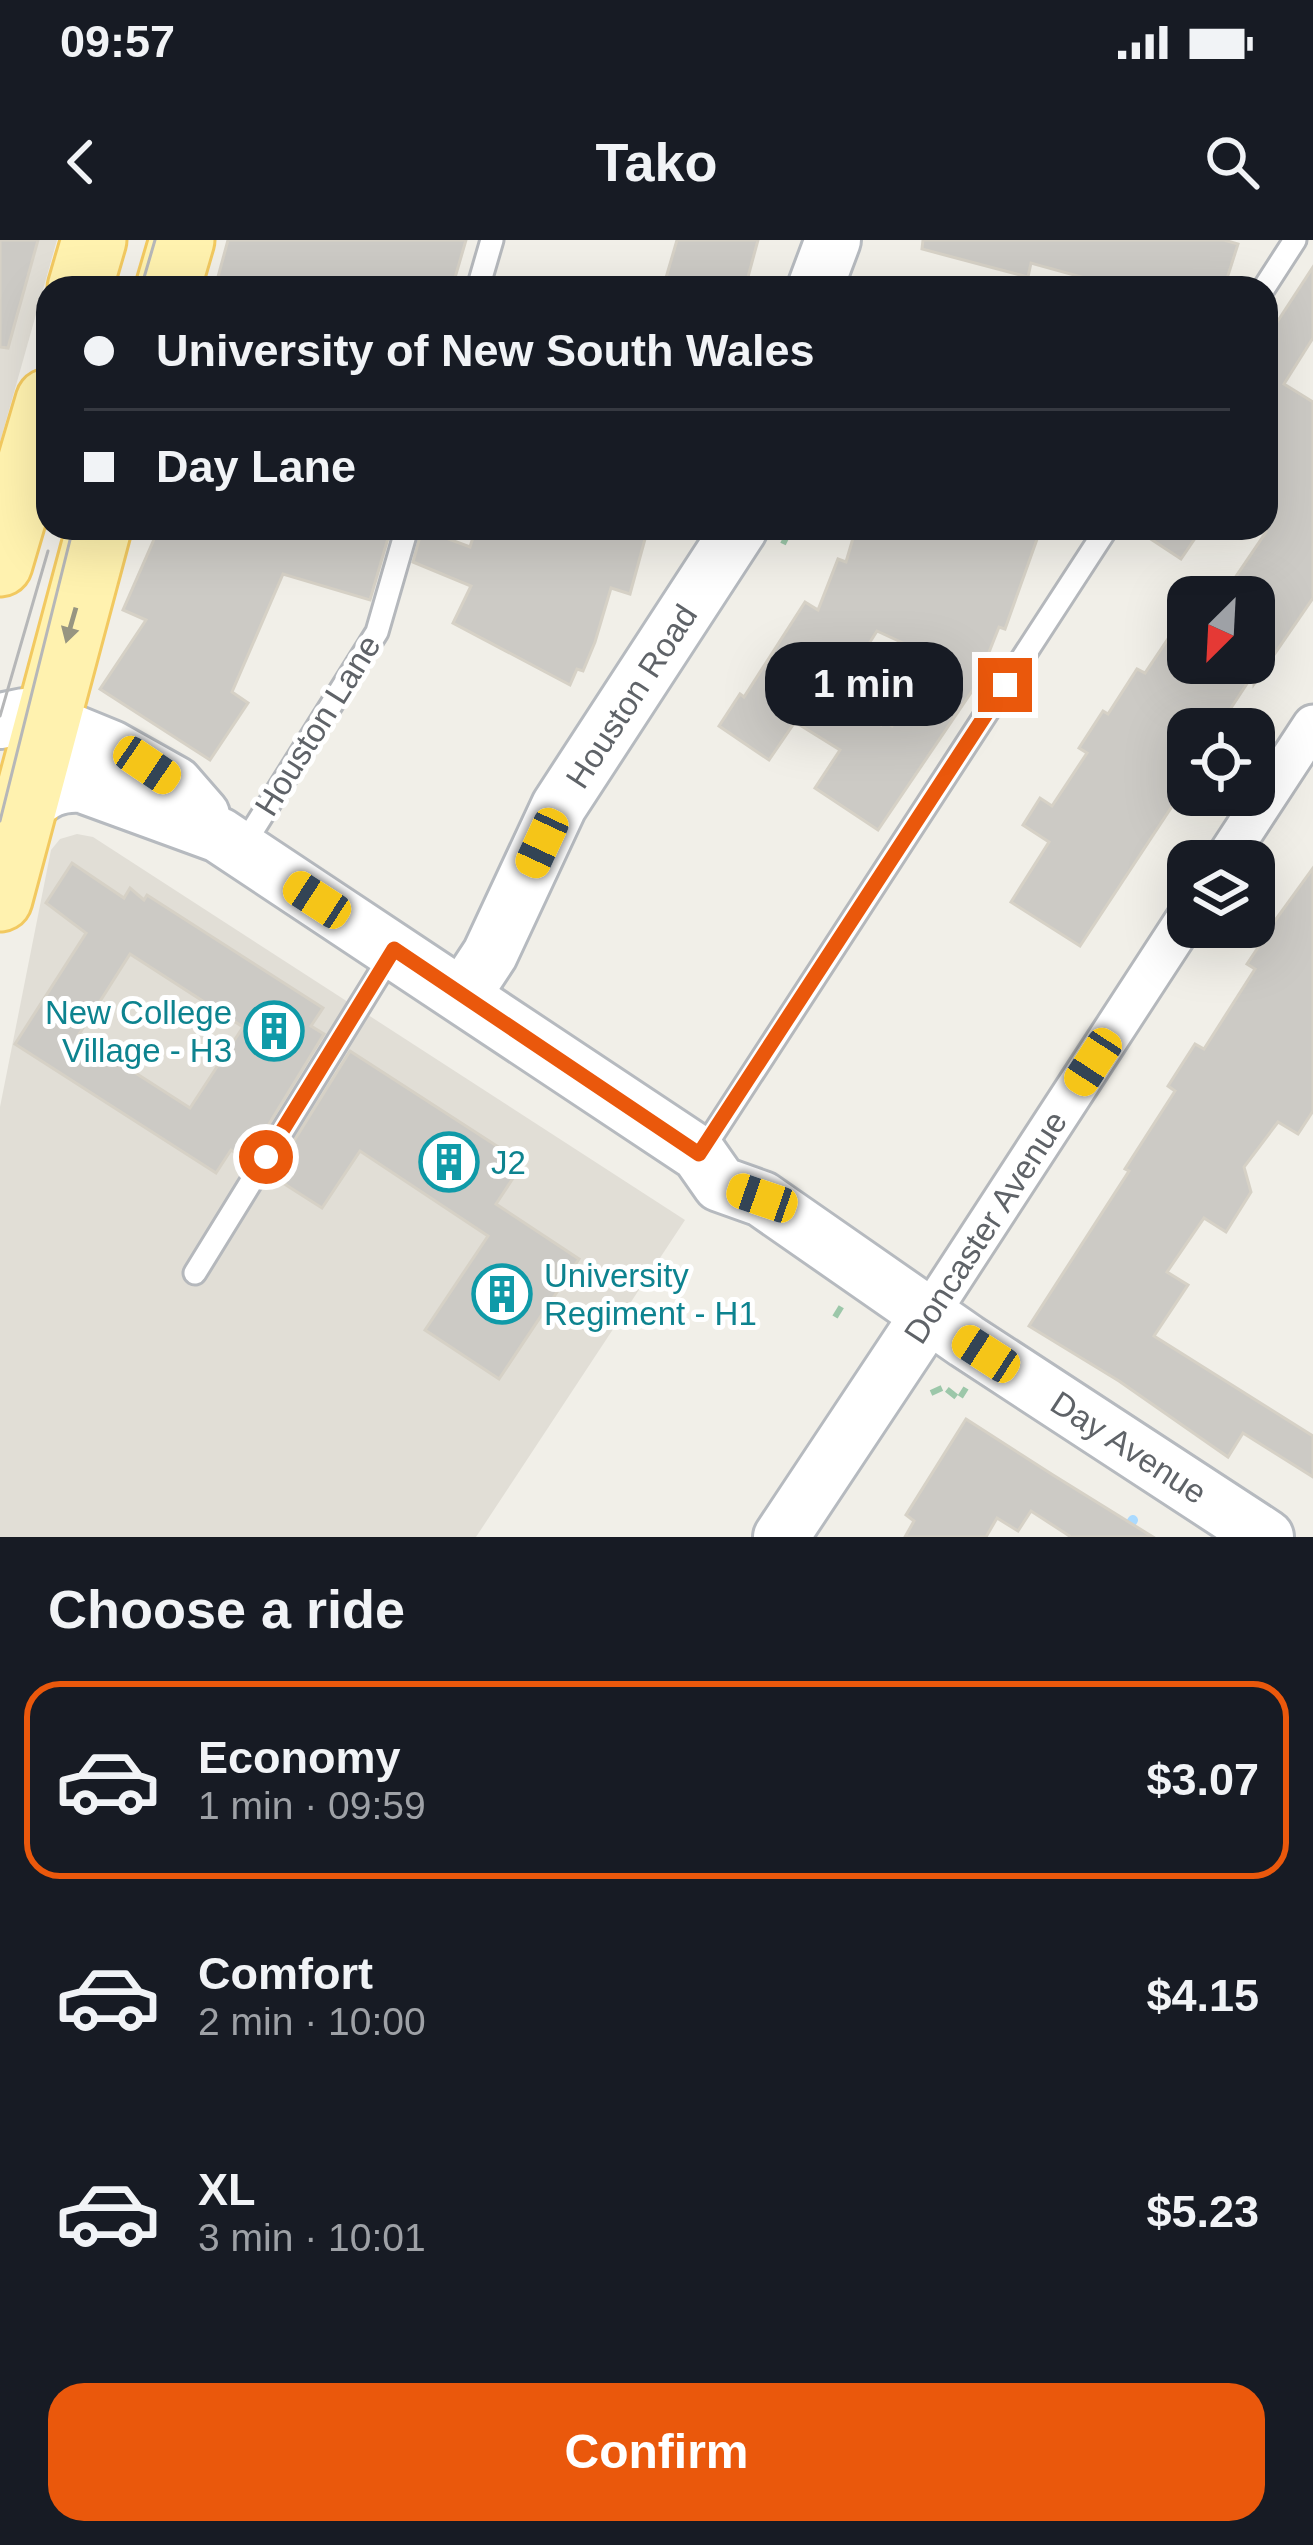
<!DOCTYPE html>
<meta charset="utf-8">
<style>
:root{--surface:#171b24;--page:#242831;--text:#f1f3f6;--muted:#9ea1a6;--line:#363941;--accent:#ea580c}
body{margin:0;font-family:Arial,sans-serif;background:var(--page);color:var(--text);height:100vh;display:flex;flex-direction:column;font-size:45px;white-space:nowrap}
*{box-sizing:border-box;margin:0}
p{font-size:39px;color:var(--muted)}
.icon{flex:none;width:66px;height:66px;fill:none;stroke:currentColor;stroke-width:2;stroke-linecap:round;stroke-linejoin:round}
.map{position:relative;height:1297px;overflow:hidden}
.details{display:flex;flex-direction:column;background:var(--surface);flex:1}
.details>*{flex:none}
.hud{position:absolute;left:36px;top:36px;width:1242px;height:264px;border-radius:36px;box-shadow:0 12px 48px #0002;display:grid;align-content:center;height:264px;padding:0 48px;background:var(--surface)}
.needle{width:78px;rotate:204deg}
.controls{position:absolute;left:1167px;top:336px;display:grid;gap:24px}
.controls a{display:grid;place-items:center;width:108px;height:108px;border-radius:24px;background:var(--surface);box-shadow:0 12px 48px #0002;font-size:60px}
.end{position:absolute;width:54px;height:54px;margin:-27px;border:15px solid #ea580c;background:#fff;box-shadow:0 0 0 6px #fff}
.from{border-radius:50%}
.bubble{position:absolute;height:84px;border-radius:36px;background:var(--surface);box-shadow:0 12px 48px #0002;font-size:39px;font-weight:700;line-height:84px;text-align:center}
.car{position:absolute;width:36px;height:72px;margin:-36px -18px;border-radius:15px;box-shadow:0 0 9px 3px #0007;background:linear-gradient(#f5c518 24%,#345 0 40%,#f5c518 0 76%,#345 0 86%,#f5c518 0)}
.hud b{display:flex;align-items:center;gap:42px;height:114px;font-size:45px}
.hud b+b{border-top:3px solid var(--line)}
.hud i{width:30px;height:30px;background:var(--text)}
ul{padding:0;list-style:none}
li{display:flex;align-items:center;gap:36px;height:198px;margin:0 24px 18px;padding:0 24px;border:6px solid transparent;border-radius:36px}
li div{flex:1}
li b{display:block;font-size:45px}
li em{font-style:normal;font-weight:700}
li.active{border-color:var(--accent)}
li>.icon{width:108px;height:108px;stroke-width:1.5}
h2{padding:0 48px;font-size:54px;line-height:144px}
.action{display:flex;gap:24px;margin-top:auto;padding:24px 48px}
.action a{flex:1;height:138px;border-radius:36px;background:var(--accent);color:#fff;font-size:48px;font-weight:700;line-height:138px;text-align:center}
.status{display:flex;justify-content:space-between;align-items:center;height:84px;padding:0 60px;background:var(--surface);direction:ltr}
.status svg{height:33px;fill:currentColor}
header{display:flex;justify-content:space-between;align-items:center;height:156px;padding:0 48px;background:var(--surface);font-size:54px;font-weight:700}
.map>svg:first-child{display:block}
.education{fill:#e1ded6}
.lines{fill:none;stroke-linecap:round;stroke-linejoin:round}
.stream{stroke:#aadaff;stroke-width:10}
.building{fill:#cccac5;stroke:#d6d1c6;stroke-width:3;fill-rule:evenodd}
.lane-casing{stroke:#b5b8bc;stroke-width:27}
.street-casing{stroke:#b5b8bc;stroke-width:45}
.secondary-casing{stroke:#b6babf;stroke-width:60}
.primary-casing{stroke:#f2c960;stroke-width:69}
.path{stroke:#9cc7a9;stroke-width:6;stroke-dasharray:12 6;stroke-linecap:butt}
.lane{stroke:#fff;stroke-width:21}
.street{stroke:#fff;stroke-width:39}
.secondary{stroke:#fff;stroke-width:54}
.primary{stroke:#fff2af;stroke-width:63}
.tram{stroke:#b6b7b8;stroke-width:3}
.oneway{fill:#979581}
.route{stroke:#ea580c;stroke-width:15}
.labels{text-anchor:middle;stroke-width:10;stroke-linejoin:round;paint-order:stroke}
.street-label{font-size:33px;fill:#5f6368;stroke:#fff}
.culture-label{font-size:33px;fill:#0d838f;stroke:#fff;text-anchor:start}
</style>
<div class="status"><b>09:57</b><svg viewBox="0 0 49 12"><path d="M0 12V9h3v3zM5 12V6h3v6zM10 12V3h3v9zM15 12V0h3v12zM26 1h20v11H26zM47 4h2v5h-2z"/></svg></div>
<header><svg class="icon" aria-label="back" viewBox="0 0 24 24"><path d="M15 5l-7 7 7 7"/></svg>Tako<svg class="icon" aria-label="search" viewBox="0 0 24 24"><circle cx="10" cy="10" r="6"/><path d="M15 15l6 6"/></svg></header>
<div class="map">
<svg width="1313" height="1297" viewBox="0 0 1313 1297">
<rect width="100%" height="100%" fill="#f1efe8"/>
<g class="education">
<path d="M 0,0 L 57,0 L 0,202 Z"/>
<path d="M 77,594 L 93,597 L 685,980 L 476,1297 L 0,1297 L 0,867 L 51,610 L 60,599 Z"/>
</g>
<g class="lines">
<path class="stream" d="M 1121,1297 L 1133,1280"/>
</g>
<g class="building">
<path d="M 0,0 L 38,0 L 8,108 L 0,107 Z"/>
<path d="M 228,0 L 466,0 L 452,48 L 215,48 Z"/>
<path d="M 677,0 L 758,0 L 745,48 L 663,48 Z"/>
<path d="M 923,0 L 1224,0 L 1238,4 L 1224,48 L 1121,48 L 1031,23 L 1028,37 L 922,9 Z"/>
<path d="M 1313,27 L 1313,98 L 1284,144 L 1313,162 L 1313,358 L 1254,444 L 1254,433 L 1225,477 L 1221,475 L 1212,489 L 1188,489 L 1188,542 L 1080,706 L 1011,662 L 1049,602 L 1023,585 L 1040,558 L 1052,566 L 1087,513 L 1079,508 L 1103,471 L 1108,474 L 1137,429 L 1145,433 L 1188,369 L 1188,423 L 1254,423 L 1254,357 L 1222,357 L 1266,292 L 1266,99 Z"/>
<path d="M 159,288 L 391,288 L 370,360 L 283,334 L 232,452 L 248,463 L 210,520 L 100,449 L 146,380 L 123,370 Z"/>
<path d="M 476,288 L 568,288 L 594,296 L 596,288 L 648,288 L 630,354 L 611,348 L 595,402 L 583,431 L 577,429 L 570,445 L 453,383 L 471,346 L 413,322 L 422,289 L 470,307 Z"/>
<path d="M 856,288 L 1041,288 L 1005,389 L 999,387 L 982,430 L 985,432 L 878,590 L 815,548 L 840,510 L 795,482 L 769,520 L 719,486 L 740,454 L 744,457 L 805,362 L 818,370 L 838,319 L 846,322 ZM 877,391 L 933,417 L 892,486 L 884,481 L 881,485 L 836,456 Z"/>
<path d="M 1134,288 L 1202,288 L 1181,319 Z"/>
<path d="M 72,623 L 124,658 L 130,648 L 144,660 L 147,655 L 323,768 L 311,786 L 324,794 L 247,920 L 231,910 L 216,933 L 15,804 L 86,693 L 46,663 ZM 130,714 L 243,787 L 190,868 L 78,796 Z"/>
<path d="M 1313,628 L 1313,871 L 1298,894 L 1278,882 L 1244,927 L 1251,952 L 1226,992 L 1204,978 L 1167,1032 L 1188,1045 L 1154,1096 L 1313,1196 L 1313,1237 L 1243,1193 L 1228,1217 L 1119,1141 L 1029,1086 L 1129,931 L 1125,929 L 1175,851 L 1168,846 L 1195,804 L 1204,809 L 1255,729 L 1247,724 L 1259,706 L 1253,702 L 1274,682 Z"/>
<path d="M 350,811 L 523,923 L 496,964 L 579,1019 L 499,1139 L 425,1090 L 488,996 L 360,911 L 322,968 L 272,936 Z"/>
<path d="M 966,1179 L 1053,1235 L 1153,1297 L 1071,1297 L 1031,1271 L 1018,1291 L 997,1278 L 986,1297 L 905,1297 L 914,1281 L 906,1275 Z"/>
</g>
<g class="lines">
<defs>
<g id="lane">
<path d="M 478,48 L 492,0"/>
<path d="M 1264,48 L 1295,0"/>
<path d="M 241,609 L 377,392 L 407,288"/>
<path d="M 700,914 L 1107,288"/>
<path d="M 195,1033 L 394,710"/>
</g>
<g id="street">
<path d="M 1224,621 L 1313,485"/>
<path d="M 929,1074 L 1188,676"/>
</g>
<g id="secondary">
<path d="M 815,48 L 833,0"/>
<path d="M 0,481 L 24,476 L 45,481 L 111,508 L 175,544 L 202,575"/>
<path d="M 24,568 C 43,552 56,543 82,545 L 219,595 L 699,914 L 720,944 L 762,959 L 966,1101 L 1266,1297"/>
<path d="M 463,755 L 490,714 L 559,566 L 740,288"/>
<path d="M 781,1297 L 929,1074"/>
</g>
<g id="primary">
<path d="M 80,48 L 94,0"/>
<path d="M 168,48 L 182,0"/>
<path d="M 0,324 L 48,161"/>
<path d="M 0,659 L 99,288"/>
</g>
</defs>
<use href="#lane" class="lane-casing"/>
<use href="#street" class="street-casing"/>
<use href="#secondary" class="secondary-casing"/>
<use href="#primary" class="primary-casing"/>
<g class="path">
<path d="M 783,304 L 791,288"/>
<path d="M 835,1077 L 843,1064"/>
<path d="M 931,1153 L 944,1147 L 959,1159 L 966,1148"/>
</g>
<use href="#lane" class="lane"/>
<use href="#street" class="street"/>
<use href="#secondary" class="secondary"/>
<use href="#primary" class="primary"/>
<g class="tram">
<path d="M 141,48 L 155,0"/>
<path d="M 0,476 L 48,311"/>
<path d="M 0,581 L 73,288"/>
</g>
</g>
<defs><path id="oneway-solid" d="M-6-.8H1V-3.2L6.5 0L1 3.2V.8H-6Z" transform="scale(3)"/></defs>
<use class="oneway" href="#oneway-solid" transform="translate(71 385) rotate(106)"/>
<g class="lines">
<path class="route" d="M 266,917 L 394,709 L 699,914 L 1005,445"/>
</g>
<defs>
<symbol id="building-ring" viewBox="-11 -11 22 22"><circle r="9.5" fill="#fff" stroke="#0f9aa8" stroke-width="1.5"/><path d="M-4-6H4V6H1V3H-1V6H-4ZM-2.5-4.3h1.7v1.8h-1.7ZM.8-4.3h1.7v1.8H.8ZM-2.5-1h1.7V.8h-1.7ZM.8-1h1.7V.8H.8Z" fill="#0f9aa8"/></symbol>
</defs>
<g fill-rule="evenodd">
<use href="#building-ring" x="241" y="758" width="66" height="66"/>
<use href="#building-ring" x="416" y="889" width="66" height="66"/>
<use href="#building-ring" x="469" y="1021" width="66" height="66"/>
</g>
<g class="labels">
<g class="street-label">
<text transform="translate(631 456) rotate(-57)" y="12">Houston Road</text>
<text transform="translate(317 485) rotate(-58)" y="12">Houston Lane</text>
<text transform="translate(985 987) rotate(-57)" y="12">Doncaster Avenue</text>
<text transform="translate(1129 1207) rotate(33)" y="12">Day Avenue</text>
</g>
<g class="culture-label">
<text x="232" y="784" text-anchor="end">New College<tspan x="232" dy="38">Village - H3</tspan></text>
<text x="491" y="934">J2</text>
<text x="544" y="1047">University<tspan x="544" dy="38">Regiment - H1</tspan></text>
</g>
</g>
</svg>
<div class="controls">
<a><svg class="needle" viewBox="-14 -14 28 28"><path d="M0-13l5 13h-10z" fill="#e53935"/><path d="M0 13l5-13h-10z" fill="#9ea1a6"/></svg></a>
<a><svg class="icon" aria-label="locate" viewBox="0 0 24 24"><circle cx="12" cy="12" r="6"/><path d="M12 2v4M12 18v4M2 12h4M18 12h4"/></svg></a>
<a><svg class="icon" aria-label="layers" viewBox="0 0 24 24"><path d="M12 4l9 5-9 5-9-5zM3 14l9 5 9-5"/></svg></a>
</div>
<i class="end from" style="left:266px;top:917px"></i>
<i class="end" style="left:1005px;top:445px"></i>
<div class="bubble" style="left:765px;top:402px;width:198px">1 min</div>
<i class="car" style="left:147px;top:525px;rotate:124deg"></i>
<i class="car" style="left:542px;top:603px;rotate:205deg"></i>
<i class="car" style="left:317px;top:660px;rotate:303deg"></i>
<i class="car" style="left:1093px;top:822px;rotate:213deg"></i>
<i class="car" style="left:762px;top:958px;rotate:289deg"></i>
<i class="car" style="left:986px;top:1114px;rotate:303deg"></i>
<div class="hud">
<b><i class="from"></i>University of New South Wales</b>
<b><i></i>Day Lane</b>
</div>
</div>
<section class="details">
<h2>Choose a ride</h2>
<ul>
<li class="active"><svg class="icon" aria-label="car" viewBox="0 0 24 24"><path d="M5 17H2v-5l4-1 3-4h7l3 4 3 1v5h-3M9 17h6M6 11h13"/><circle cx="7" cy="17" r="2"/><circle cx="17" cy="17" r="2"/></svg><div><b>Economy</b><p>1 min · 09:59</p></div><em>$3.07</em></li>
<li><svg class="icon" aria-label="car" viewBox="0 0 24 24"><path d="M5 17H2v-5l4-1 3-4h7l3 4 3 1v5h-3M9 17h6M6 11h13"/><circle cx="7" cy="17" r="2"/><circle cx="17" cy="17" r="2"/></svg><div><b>Comfort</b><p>2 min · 10:00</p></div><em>$4.15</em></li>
<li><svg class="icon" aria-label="car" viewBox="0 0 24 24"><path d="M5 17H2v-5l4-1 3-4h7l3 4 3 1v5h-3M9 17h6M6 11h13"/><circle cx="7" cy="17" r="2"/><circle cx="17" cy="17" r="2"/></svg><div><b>XL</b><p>3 min · 10:01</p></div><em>$5.23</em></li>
</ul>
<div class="action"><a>Confirm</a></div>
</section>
